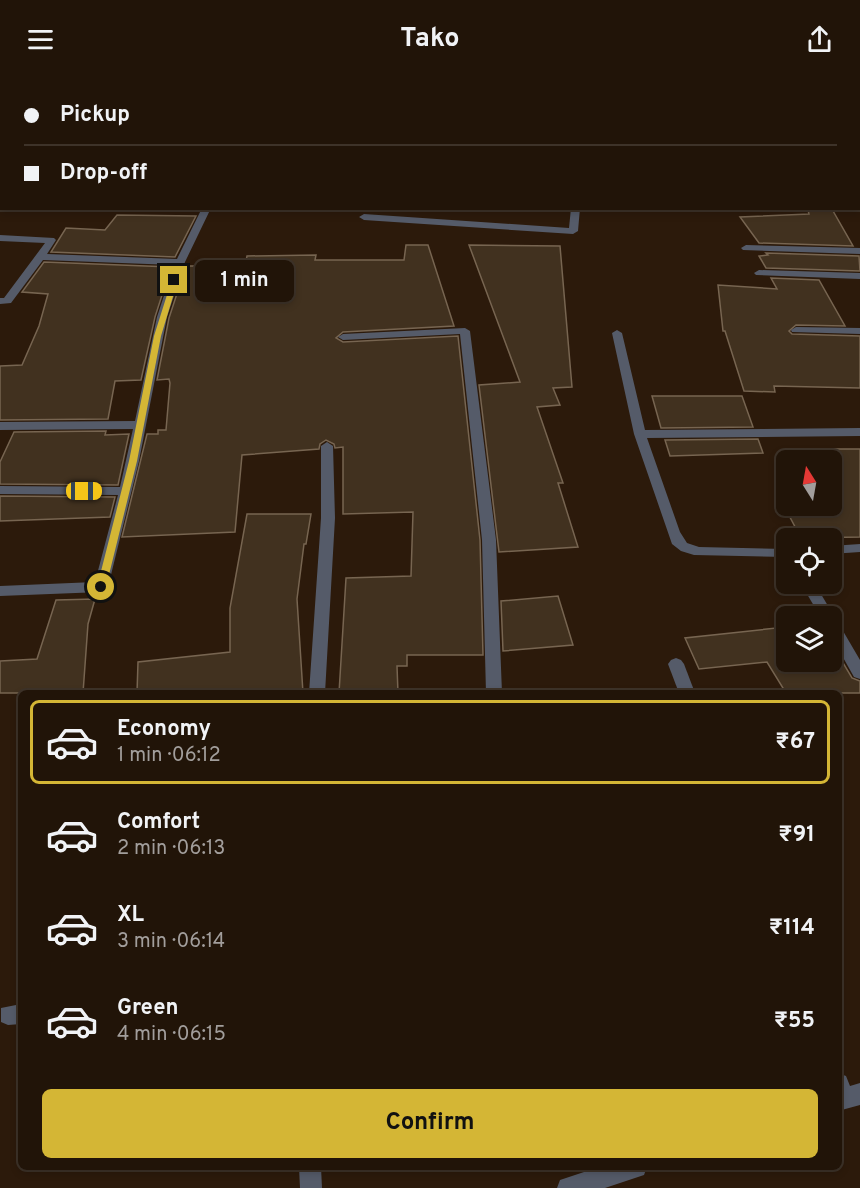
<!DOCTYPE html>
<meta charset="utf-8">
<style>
:root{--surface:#211408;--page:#291d12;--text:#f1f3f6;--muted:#a29e9c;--line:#3e3329;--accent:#d4b635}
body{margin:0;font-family:Overpass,sans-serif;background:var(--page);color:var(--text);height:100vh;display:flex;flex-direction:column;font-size:22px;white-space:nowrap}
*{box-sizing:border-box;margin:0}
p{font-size:20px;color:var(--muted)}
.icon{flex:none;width:33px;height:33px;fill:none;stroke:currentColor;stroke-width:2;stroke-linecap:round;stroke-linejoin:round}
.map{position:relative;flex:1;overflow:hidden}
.sheet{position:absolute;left:18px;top:612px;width:824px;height:480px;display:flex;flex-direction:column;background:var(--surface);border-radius:9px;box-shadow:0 3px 9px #0003,0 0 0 2px var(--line)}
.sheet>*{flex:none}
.top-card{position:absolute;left:0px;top:0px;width:861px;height:132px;box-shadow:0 3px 9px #0003,0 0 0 2px var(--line);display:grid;align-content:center;height:132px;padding:0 24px;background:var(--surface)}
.needle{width:39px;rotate:349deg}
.fabs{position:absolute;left:776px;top:372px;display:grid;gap:12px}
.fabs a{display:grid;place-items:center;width:66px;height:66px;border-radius:9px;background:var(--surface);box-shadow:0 3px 9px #0003,0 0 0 2px var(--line);font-size:30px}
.end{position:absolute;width:27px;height:27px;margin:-14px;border:8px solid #d4b635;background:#111;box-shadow:0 0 0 3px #111}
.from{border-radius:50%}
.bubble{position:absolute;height:42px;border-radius:9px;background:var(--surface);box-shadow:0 3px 9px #0003,0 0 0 2px var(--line);font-size:20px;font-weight:700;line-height:42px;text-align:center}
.car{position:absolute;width:18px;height:36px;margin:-18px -9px;border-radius:8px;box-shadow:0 0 4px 2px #0007;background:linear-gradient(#f5c518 24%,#345 0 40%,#f5c518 0 76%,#345 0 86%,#f5c518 0)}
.top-card b{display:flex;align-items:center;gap:21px;height:57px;font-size:22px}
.top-card b+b{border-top:2px solid var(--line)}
.top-card i{width:15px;height:15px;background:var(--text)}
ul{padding:10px 0 0;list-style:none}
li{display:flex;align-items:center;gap:18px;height:84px;margin:0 12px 9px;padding:0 12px;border:3px solid transparent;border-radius:9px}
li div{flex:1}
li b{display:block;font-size:22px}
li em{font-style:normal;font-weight:700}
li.on{border-color:var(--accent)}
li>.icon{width:54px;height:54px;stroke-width:1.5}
.button{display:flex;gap:12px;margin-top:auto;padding:12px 24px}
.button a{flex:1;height:69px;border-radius:9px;background:var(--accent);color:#111;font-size:24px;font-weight:700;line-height:69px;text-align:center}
header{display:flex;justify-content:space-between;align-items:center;height:78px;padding:0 24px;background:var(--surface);font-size:27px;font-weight:700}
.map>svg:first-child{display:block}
.building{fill:#41311f;stroke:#776551;stroke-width:1.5}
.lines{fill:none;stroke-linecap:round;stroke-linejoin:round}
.street{fill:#555b69;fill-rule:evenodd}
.route{fill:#d4b635}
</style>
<header><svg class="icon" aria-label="menu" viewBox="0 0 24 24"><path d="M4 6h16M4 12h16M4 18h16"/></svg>Tako<svg class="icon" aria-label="share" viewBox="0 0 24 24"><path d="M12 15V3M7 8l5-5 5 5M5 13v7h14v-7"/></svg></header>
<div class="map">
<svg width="860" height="1110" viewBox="0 0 860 1110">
<rect width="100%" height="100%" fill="#2c1a0b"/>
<g class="building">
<path d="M 808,132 L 833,133 L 853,168 L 759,165 L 740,139 L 809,136 Z"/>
<path d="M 117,137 L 196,138 L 175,179 L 51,174 L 66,150 L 105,152 Z"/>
<path d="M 406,167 L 428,167 L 454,248 L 343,254 L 336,260 L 343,264 L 458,258 L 480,462 L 483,577 L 407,577 L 407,588 L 397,588 L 398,615 L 339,615 L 346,500 L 411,498 L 413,434 L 343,436 L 343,369 L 335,370 L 334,366 L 326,362 L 320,366 L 319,371 L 242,377 L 235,454 L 122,459 L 147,356 L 158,356 L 158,352 L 166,352 L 170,305 L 169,301 L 157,302 L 169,240 L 186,188 L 245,188 L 247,178 L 316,177 L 315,182 L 404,182 Z"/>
<path d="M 469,167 L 560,168 L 572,309 L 553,310 L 560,327 L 537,329 L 563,405 L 558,405 L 578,469 L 499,474 L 479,307 L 520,304 Z"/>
<path d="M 766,175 L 859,178 L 860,193 L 766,190 L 759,178 L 768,177 Z"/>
<path d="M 44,184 L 171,189 L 155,239 L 141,302 L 115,303 L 108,341 L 0,342 L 0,288 L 22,287 L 39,248 L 48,216 L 22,214 Z"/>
<path d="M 771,200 L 819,202 L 845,248 L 796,247 L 789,253 L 792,256 L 860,258 L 860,310 L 774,308 L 775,314 L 744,313 L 725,253 L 723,253 L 718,207 L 777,211 Z"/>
<path d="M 652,318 L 742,318 L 753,349 L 661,350 Z"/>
<path d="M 106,353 L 105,357 L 129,356 L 118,407 L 0,406 L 0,384 L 14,354 Z"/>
<path d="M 758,361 L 763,375 L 670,378 L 665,362 Z"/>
<path d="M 831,371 L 860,371 L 860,459 L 801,460 L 784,428 L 831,428 Z"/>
<path d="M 0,418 L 115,419 L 110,439 L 0,443 Z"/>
<path d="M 247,436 L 311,436 L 306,466 L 304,466 L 297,521 L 303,615 L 137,615 L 138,584 L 230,574 L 230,530 Z"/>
<path d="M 558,518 L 573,567 L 503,573 L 501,523 Z"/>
<path d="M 95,521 L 88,546 L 83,615 L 0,615 L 0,583 L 37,581 L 56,522 Z"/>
<path d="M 786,549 L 786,592 L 842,583 L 852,600 L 860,603 L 860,615 L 786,615 L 767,584 L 699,591 L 685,560 Z"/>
</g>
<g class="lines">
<g class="street">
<rect x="295" y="0" width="8" height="2"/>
<path d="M 451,0 L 459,0 L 451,2 Z"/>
<rect x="586" y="0" width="8" height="2"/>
<rect x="649" y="0" width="8" height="2"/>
<path d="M 809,0 L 817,0 L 817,2 L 810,2 Z"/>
<path d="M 202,130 L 211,130 L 185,184 L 167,239 L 139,383 L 108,509 L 101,514 L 0,518 L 0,508 L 95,504 L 118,417 L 0,416 L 0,408 L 120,409 L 133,351 L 0,352 L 0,344 L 135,343 L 157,239 L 174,187 L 43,182 L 11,225 L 0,226 L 0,220 L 4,220 L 45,165 L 0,163 L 0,157 L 54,160 L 56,162 L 47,176 L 177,181 Z"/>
<path d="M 571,130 L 580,130 L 578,153 L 573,156 L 364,142 L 359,139 L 364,136 L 569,150 Z"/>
<path d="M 746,167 L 860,170 L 860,176 L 743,172 L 741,170 Z"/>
<path d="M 759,192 L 860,195 L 860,201 L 756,197 L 754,195 Z"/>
<path d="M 796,249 L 860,250 L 860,256 L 792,254 L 791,252 Z"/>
<path d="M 465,250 L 470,253 L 496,462 L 502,615 L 486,615 L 482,462 L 460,256 L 343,262 L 338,259 L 343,256 Z"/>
<path d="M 617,252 L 622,255 L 645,352 L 860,350 L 860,358 L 647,360 L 680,454 L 687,465 L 699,469 L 786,471 L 786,479 L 694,477 L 681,473 L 672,466 L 634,356 L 612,255 Z"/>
<path d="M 327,364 L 333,368 L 335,440 L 325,615 L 309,615 L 321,440 L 321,368 Z"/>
<path d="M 860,466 L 860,474 L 831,476 L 831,468 Z"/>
<path d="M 801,506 L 815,506 L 834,538 L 833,540 L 836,541 L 860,582 L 860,601 L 854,599 L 831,558 L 831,538 L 820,538 Z"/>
<path d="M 676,580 L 681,582 L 684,586 L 695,615 L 679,615 L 668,586 L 671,582 Z"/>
<path d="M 21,926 L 21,946 L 8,947 L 1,944 L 1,930 Z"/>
<path d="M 838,995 L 846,998 L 850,1008 L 860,1005 L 860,1027 L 838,1033 Z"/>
<path d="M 299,1089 L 321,1089 L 322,1110 L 300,1110 Z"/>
<path d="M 599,1089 L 647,1089 L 644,1097 L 605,1110 L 557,1110 L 560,1102 Z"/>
</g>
</g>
<path class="route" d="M 172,201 L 178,202 L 161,258 L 137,383 L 106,509 L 101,512 L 97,509 L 129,383 L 154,258 Z"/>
</svg>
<div class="fabs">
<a><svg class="needle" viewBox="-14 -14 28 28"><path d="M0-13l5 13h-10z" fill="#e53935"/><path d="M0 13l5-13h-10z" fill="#a29e9c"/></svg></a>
<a><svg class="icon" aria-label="locate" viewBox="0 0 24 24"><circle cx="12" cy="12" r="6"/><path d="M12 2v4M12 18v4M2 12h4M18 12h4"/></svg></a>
<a><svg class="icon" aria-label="layers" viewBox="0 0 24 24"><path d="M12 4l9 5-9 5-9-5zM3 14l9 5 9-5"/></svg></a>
</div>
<i class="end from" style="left:101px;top:509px"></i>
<i class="end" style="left:174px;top:202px"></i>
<div class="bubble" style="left:195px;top:182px;width:99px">1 min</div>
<i class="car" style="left:84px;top:413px;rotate:90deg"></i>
<div class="top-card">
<b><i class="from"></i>Pickup</b>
<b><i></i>Drop-off</b>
</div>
<section class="sheet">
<ul>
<li class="on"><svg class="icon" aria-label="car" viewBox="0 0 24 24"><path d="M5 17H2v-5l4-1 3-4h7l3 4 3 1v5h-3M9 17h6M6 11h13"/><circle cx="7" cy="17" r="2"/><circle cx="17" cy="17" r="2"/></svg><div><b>Economy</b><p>1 min · 06:12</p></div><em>₹67</em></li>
<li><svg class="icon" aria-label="car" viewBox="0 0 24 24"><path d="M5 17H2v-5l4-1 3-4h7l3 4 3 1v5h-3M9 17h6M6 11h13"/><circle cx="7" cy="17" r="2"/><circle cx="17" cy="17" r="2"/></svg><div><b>Comfort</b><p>2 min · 06:13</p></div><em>₹91</em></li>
<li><svg class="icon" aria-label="car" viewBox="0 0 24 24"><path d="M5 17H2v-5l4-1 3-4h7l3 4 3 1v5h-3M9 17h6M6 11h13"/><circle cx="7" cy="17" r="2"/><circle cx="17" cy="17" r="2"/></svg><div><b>XL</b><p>3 min · 06:14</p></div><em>₹114</em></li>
<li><svg class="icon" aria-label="car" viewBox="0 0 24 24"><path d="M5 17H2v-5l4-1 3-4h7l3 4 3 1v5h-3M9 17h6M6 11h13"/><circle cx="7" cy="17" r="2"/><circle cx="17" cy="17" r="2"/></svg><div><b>Green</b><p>4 min · 06:15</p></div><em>₹55</em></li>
</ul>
<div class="button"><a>Confirm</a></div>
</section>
</div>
